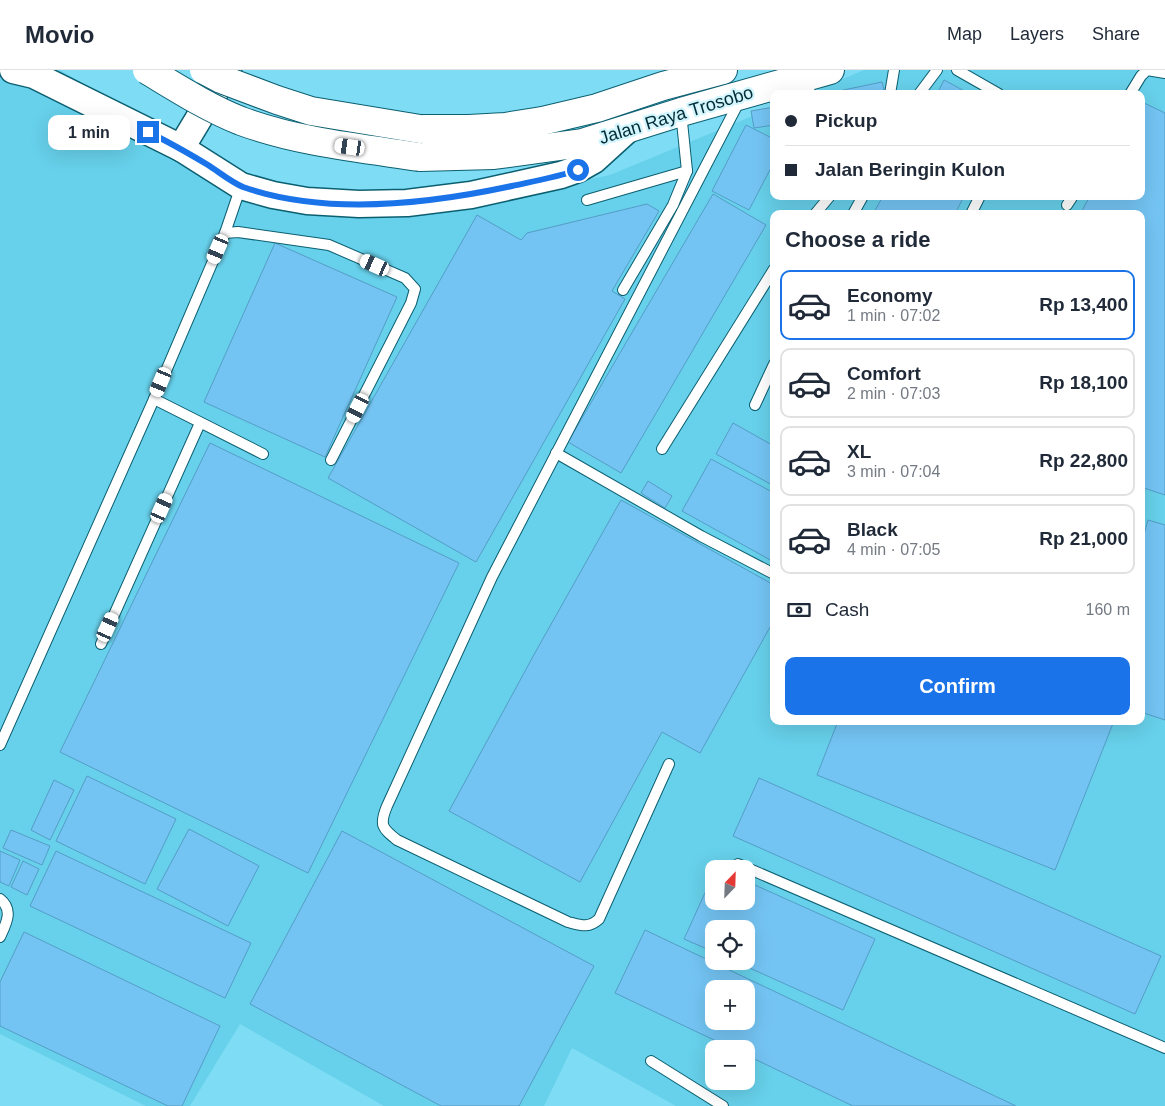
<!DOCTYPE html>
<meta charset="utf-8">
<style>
:root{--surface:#fff;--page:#f2f2f3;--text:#1f2937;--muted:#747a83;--line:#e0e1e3;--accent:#1a73e8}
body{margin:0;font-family:Helvetica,sans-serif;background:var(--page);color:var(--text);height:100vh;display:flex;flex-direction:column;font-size:19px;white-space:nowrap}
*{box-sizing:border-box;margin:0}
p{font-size:16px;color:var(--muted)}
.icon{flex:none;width:28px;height:28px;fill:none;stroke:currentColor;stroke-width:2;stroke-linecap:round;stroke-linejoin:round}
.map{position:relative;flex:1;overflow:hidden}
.panel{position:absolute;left:770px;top:140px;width:375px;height:515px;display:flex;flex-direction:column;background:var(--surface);border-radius:10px;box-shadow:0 5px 20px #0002}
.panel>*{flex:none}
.top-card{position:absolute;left:770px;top:20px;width:375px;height:110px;border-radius:10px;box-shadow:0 5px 20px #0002;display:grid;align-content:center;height:110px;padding:0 15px;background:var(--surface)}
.needle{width:32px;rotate:23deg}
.fabs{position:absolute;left:705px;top:790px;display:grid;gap:10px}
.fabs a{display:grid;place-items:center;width:50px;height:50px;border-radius:10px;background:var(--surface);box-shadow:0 5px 20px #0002;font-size:25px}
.end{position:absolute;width:22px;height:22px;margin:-11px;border:6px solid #1a73e8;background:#fff;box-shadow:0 0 0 2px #fff}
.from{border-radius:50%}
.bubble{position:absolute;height:35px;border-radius:10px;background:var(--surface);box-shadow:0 5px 20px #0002;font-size:16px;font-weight:700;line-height:35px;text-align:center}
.car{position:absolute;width:15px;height:30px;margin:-15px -8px;border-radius:6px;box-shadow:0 0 4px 1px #0007;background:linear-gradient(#fff 24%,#345 0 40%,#fff 0 76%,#345 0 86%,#fff 0)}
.top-card b{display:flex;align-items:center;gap:18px;height:48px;font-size:19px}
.top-card b+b{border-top:1px solid var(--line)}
.top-card i{width:12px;height:12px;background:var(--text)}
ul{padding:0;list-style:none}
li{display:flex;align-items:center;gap:15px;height:70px;margin:0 10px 8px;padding:0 5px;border:2px solid var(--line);border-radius:10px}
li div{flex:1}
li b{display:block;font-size:19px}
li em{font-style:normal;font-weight:700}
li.current{border-color:var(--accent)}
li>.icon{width:45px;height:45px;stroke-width:1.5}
h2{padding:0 15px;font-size:22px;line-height:60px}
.pay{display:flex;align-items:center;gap:12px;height:55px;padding:0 15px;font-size:19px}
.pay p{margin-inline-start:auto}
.cta{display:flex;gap:10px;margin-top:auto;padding:10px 15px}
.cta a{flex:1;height:58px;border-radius:10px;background:var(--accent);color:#fff;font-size:20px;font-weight:700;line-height:58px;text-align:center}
header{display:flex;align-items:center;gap:30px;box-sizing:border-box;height:70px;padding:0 25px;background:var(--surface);border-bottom:1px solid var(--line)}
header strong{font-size:24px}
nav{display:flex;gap:28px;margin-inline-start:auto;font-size:18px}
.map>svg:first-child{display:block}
.built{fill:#67d0ea;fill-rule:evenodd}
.building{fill:#74c4f3;stroke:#549dc7;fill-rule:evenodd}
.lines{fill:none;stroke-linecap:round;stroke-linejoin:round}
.service-casing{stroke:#0b5f70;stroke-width:12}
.tertiary-casing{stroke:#0b5f70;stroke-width:29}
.trunk-casing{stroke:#0b5f70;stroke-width:30}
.service{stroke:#fff;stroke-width:10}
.tertiary{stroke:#fff;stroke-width:26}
.trunk{stroke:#fff;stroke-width:28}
.trunk-bridge-casing{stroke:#0b5f70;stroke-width:30;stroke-linecap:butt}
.trunk-bridge{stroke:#fff;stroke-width:28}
.route{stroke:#1a73e8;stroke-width:6}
.labels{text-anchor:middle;stroke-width:4.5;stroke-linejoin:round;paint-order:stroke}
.street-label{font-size:18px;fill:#002c35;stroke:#d2f5fe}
</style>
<header>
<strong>Movio</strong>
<nav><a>Map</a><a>Layers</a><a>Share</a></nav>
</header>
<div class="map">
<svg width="1165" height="1036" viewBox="0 0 1165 1036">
<rect width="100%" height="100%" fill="#7eddf5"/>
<path class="built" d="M 0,0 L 60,0 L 142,49 L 246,126 L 464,135 L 610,105 L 774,37 L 774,126 L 1141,126 L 1141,24 L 807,24 L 864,0 L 1165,0 L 1165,1036 L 676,1036 L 572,978 L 544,1036 L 384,1036 L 240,954 L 190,1036 L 146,1036 L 0,964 ZM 774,144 L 1141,144 L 1141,651 L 774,651 ZM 714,799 L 746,799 L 746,831 L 714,831 ZM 714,859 L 746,859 L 746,891 L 714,891 ZM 714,919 L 746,919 L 746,951 L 714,951 ZM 714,979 L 746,979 L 746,1011 L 714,1011 Z"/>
<g class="building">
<path d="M 944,10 L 970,24 L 937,24 Z"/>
<path d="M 882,12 L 885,24 L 829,24 L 829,23 Z"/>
<path d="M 1144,33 L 1165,43 L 1165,425 L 1141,417 L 1141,144 L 1080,144 L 1090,126 L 1141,126 L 1141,38 Z"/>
<path d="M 774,37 L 774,55 L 754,58 L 751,41 Z"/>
<path d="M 746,55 L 774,69 L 774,92 L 749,140 L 712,121 Z"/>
<path d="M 713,124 L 766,155 L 621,403 L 568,372 Z"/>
<path d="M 883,126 L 964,126 L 955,144 L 873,144 Z"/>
<path d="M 647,134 L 659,141 L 612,221 L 625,229 L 476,492 L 328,408 L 477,145 L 521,170 L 527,163 Z"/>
<path d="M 275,173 L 397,227 L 325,387 L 204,332 Z"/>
<path d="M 733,353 L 774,376 L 774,416 L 716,384 Z"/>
<path d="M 210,373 L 459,493 L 308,803 L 60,682 Z"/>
<path d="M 711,389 L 774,423 L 774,492 L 682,441 Z"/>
<path d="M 648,411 L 672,426 L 665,438 L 641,423 Z"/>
<path d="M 621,430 L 774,515 L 774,550 L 700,683 L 662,662 L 580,812 L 449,741 L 536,581 Z"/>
<path d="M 1148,450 L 1165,455 L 1165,650 L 1141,642 L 1141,463 L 1144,464 Z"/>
<path d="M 838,651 L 1114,651 L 1055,800 L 817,705 Z"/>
<path d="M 87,706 L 176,749 L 145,814 L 56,771 Z"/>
<path d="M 759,708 L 1161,886 L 1135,944 L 733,766 Z"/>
<path d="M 54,710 L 74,720 L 50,770 L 31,760 Z"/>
<path d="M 189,759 L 259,796 L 228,856 L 157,819 Z"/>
<path d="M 11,760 L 50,776 L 42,795 L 3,778 Z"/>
<path d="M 342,761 L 594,896 L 519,1036 L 441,1036 L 250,934 Z"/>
<path d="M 0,781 L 20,790 L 9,816 L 0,812 Z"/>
<path d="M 56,781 L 251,873 L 225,928 L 30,836 Z"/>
<path d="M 23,791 L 39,799 L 27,825 L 11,817 Z"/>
<path d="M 714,803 L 714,831 L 746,831 L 746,811 L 875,869 L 843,940 L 734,891 L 746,891 L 746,859 L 714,859 L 714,882 L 684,869 Z"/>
<path d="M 645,860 L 1016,1036 L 853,1036 L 746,985 L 746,979 L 733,979 L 615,923 ZM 714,919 L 746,919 L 746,951 L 714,951 Z"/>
<path d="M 24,862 L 220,956 L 182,1036 L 168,1036 L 0,956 L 0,912 Z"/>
</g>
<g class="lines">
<defs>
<g id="service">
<path d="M 957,0 L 999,24"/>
<path d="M 807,7 L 810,24"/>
<path d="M 890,24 L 894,0"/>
<path d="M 919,24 L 937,0"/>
<path d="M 1130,24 L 1141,6 L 1147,0 L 1165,3"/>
<path d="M 587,130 L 687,101"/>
<path d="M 1067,135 L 1073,126"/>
<path d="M 815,144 L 830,126"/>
<path d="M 853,144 L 863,126"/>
<path d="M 971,144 L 980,126"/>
<path d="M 225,163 L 238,162 L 329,175 L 405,208 L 415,219 L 411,233 L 331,390"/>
<path d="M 623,220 L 673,135 L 687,101 L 681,42"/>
<path d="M 154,329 L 263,384"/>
<path d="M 755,335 L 774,294"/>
<path d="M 662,379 L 774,199"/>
<path d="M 556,383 L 701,466 L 774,504"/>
<path d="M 101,574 L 200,353"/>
<path d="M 0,675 L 154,329 L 225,163 L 241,116"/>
<path d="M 669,694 L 599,849 C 588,859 580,855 568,852 L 397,770 C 382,758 379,755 387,736 L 492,507 L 740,30"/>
<path d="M 738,794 L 1165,978"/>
<path d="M 0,829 C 14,840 6,854 0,867"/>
<path d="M 651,991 L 723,1036"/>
</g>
<g id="tertiary">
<path d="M 13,0 L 34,5 L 181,78 L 241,116 L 273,125 L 307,131 L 359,134 L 407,133 L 471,125 L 561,105 L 578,99 L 594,90 L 627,60"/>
<path d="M 181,78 L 228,0"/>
</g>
<g id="trunk">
<path d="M 420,59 L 469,59 L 505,57 L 542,51 L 597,38 L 663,16 L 723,0"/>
<path d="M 420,87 L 494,85 L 582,73 L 681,42 L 830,0"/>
</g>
</defs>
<use href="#service" class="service-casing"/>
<use href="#tertiary" class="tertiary-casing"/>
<use href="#trunk" class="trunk-casing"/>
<use href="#service" class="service"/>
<use href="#tertiary" class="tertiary"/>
<use href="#trunk" class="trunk"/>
<defs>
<g id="trunk-bridge">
<path d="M 147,0 C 177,18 208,38 241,51 C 298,72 359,78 420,87"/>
<path d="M 204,0 L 221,9 L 277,30 L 311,41 L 420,59"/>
</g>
</defs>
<use href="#trunk-bridge" class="trunk-bridge-casing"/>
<use href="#trunk-bridge" class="trunk-bridge"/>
</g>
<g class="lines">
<path class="route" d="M 148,62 C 169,72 188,83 208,95 C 219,102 231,112 243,117 C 326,146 429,134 512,116 C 535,111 557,107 578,100"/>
</g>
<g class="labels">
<g class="street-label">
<text transform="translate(676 45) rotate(-17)" y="6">Jalan Raya Trosobo</text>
</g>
</g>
</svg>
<div class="fabs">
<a><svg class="needle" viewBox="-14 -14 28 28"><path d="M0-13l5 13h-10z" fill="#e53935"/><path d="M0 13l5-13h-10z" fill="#747a83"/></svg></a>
<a><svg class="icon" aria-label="locate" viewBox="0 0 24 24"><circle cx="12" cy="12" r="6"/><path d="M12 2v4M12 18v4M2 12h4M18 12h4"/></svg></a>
<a>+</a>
<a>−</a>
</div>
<i class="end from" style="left:578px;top:100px"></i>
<i class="end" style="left:148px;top:62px"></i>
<div class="bubble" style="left:48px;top:45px;width:82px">1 min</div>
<i class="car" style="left:350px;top:77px;rotate:278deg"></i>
<i class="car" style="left:218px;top:179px;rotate:203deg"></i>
<i class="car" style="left:375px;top:195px;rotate:294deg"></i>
<i class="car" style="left:161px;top:312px;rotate:203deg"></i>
<i class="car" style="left:358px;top:338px;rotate:207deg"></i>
<i class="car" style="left:162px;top:438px;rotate:24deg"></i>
<i class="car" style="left:108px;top:557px;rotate:24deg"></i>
<div class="top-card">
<b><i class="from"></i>Pickup</b>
<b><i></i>Jalan Beringin Kulon</b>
</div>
<section class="panel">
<h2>Choose a ride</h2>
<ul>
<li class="current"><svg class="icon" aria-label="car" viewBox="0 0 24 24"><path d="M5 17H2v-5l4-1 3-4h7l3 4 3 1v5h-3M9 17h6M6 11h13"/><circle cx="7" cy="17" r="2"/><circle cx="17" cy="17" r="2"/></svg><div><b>Economy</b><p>1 min · 07:02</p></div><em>Rp 13,400</em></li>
<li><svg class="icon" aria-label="car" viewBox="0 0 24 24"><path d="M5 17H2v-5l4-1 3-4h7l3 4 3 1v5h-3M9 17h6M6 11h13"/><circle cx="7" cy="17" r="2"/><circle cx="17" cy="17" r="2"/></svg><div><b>Comfort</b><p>2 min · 07:03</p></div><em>Rp 18,100</em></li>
<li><svg class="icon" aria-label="car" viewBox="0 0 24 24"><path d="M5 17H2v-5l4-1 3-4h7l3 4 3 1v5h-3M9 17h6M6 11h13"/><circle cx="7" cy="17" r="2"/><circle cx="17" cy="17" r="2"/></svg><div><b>XL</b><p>3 min · 07:04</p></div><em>Rp 22,800</em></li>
<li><svg class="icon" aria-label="car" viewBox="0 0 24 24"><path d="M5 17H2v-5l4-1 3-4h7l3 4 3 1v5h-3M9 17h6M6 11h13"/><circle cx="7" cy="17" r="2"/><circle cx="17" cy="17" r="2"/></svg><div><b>Black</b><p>4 min · 07:05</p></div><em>Rp 21,000</em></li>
</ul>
<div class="pay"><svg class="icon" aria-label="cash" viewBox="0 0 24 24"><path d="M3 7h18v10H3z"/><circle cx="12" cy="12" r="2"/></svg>Cash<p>160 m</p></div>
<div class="cta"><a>Confirm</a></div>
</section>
</div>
